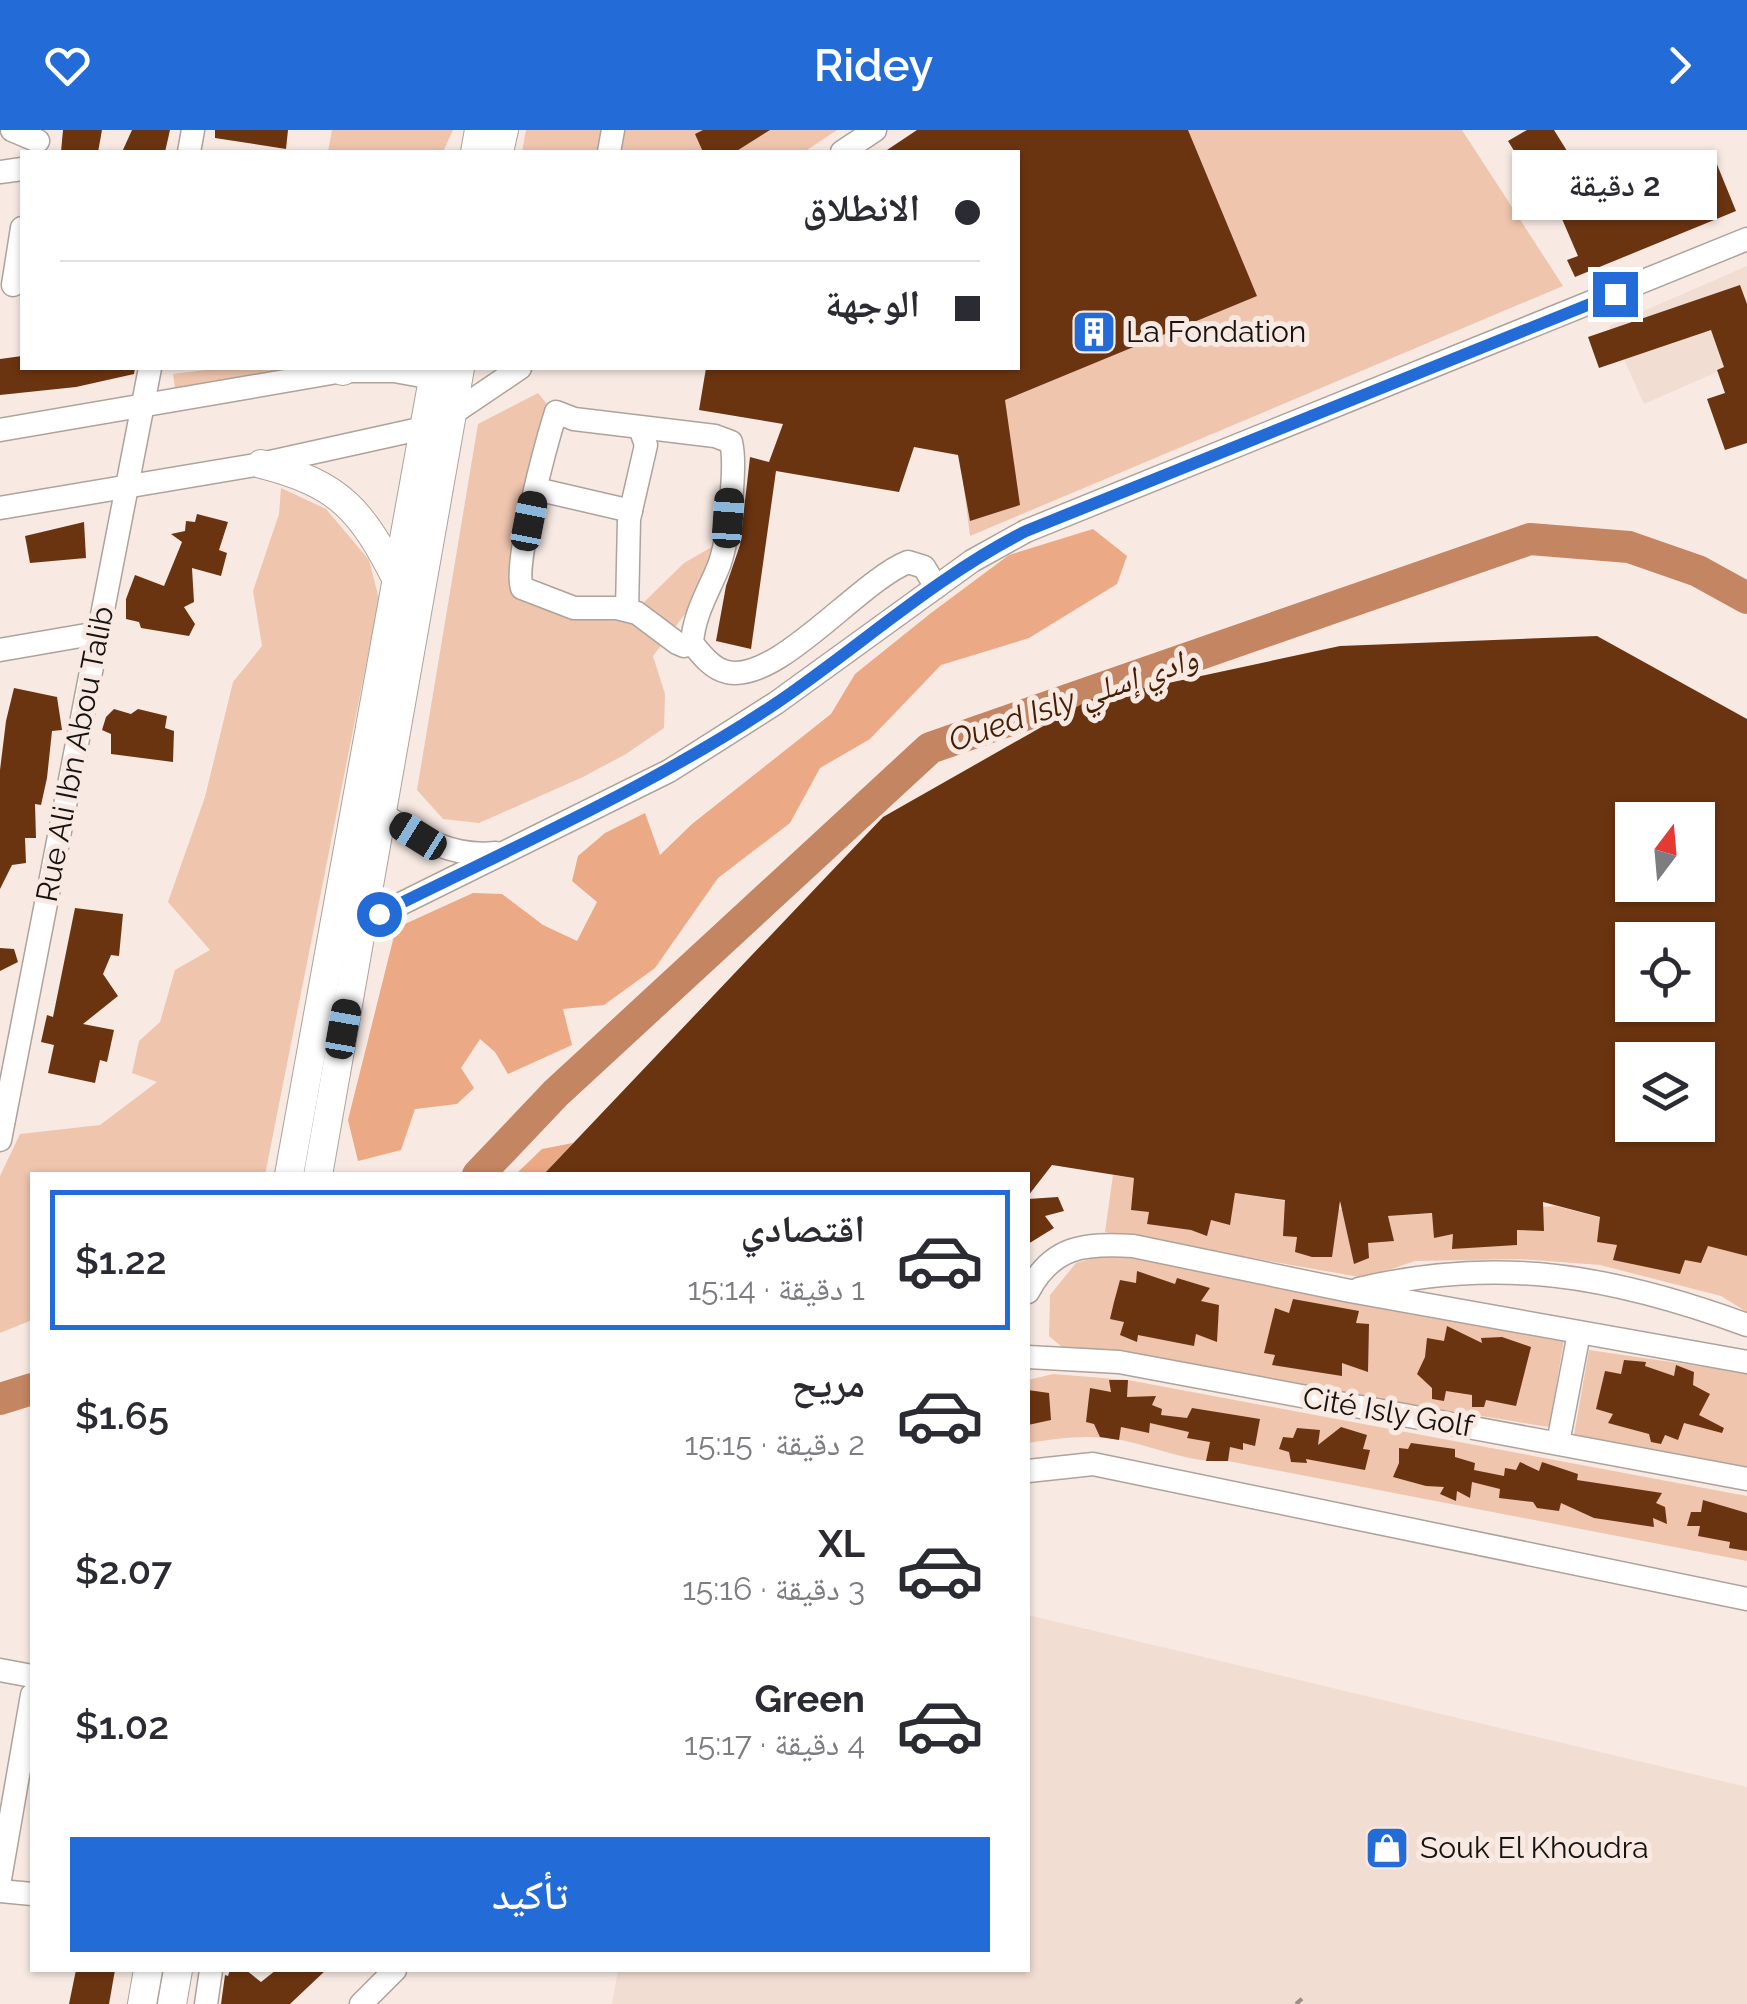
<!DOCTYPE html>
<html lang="ar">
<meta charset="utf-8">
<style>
:root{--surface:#fff;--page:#f2f2f3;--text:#2b2b33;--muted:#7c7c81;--line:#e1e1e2;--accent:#236bd6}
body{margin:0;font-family:Raleway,"Noto Naskh Arabic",sans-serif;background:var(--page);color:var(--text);direction:rtl;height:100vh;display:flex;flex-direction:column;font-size:38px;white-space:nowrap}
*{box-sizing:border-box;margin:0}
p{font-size:32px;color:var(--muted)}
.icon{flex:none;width:55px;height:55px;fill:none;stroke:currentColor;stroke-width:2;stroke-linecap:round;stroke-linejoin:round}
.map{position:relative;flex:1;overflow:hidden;direction:ltr}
.panel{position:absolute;left:30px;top:1042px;width:1000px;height:800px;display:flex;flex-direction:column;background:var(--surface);border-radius:0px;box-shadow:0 2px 8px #0004;direction:rtl}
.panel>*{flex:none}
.hud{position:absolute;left:20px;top:20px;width:1000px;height:220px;border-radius:0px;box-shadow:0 2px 8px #0004;direction:rtl;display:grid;align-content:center;height:220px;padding:0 40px;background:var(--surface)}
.needle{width:65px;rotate:16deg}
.tools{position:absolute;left:1615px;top:672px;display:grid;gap:20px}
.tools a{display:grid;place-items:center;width:100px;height:100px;border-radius:0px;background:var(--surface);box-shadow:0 2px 8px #0004;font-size:50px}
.end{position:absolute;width:45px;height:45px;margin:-22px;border:12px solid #236bd6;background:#fff;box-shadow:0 0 0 5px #fff}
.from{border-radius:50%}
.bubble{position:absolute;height:70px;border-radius:0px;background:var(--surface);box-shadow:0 2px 8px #0004;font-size:32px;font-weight:600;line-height:70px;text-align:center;direction:rtl}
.car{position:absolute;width:30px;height:60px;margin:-30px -15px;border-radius:12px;box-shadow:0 0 8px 2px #0007;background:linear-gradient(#222 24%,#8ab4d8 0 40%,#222 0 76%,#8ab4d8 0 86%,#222 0)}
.hud b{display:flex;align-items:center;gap:35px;height:95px;font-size:38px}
.hud b+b{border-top:2px solid var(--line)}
.hud i{width:25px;height:25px;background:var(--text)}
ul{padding:18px 0 0;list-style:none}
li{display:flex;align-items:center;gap:30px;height:140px;margin:0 20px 15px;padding:0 20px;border:5px solid transparent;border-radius:0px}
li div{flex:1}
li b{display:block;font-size:38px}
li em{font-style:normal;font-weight:600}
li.selected{border-color:var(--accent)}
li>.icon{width:90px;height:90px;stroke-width:1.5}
.primary-button{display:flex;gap:20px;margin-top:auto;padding:20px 40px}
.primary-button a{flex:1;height:115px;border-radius:0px;background:var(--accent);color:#fff;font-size:40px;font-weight:600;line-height:115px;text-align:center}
header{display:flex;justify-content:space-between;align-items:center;height:130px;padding:0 40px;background:var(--accent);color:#fff;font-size:45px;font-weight:600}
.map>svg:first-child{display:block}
.built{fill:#f2ddd2}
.green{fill:#efc5ae}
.forest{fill:#eba986}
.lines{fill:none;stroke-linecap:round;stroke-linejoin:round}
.river{stroke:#c48563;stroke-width:32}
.building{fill:#6b3411;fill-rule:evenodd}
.minor-casing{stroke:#aea29b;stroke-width:25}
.major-casing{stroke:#aea29b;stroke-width:30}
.path{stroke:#998f8a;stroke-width:4;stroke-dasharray:8 8;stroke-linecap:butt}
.minor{stroke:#fff;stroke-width:22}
.major{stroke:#fff;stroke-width:28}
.route{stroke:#236bd6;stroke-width:12}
.labels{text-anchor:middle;stroke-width:10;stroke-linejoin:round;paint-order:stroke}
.poi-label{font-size:30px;fill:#171210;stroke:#f8eae3;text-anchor:start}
.street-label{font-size:30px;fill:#171210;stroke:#f8eae3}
.water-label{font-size:32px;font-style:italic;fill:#461d02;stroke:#f8eae3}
</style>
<header><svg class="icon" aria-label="forward" viewBox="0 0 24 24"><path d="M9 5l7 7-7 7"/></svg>Ridey<svg class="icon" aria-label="heart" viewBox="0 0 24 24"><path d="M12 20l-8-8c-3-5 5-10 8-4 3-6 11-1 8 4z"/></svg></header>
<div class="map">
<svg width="1747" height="1874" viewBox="0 0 1747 1874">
<rect width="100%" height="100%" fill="#f8eae3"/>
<g class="built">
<path d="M 1747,136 L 1747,229 L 1644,274 L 1609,196 Z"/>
<path d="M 1028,1485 L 1747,1657 L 1747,1874 L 612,1874 L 618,1840 L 1028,1840 Z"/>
</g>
<g class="green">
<path d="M 332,0 L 453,0 L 443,22 L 328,22 Z"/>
<path d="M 526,0 L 837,0 L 804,22 L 522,22 Z"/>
<path d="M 982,0 L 1462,0 L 1563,156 L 970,406 L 958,311 L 992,238 L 1018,238 L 1018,208 L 1025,198 L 1018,186 L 1018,106 L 1033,92 L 1018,64 L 1018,22 L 994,22 Z"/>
<path d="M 222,238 L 301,238 L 287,243 L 175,258 L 173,244 Z"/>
<path d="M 538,263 L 550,278 L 526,464 L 639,477 L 684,433 L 717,414 L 713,447 L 653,526 L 665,564 L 664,598 L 626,624 L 583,647 L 479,693 L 443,689 L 417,660 L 478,294 Z"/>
<path d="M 281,358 L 326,379 L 369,430 L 379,469 L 265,1045 L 32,1045 L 32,1190 L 0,1203 L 0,1046 L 20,1004 L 100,995 L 157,952 L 132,943 L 139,911 L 160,892 L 175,840 L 210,820 L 168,772 L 205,667 L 233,552 L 262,516 L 253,461 L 279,384 Z"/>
<path d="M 1113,1045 L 1388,1086 L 1556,1076 L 1747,1126 L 1747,1182 L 1721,1166 L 1600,1135 L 1519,1129 L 1415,1131 L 1365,1148 L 1105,1102 Z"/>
<path d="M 1115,1122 L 1564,1210 L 1549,1297 L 1062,1217 L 1049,1206 L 1050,1165 L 1076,1133 Z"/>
<path d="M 1589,1220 L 1747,1243 L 1747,1337 L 1574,1305 Z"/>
<path d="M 1053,1244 L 1128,1250 L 1747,1366 L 1747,1431 L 1228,1331 C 1193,1334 1155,1317 1121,1310 C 1088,1304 1060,1308 1028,1313 L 1028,1250 Z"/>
</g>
<g class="forest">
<path d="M 1093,399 L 1127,426 L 1117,454 L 1029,508 L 941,535 L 870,609 L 820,638 L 790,693 L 718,748 L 655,838 L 604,875 L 563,879 L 572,915 L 508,944 L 495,922 L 480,909 L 461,938 L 474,958 L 457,974 L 415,979 L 401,1020 L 358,1031 L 348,990 L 396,798 L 473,763 L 502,764 L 543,795 L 577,811 L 597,772 L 572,751 L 578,726 L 605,703 L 645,683 L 660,725 L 692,694 L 831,584 L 855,544 L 931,483 L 1009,425 Z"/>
<path d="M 573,1013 L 543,1045 L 515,1045 L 542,1019 Z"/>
</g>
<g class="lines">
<g class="river">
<path d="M 478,1045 L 556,963 L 930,618 L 1530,409 L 1629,417 L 1698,441 L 1747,468"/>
<path d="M 0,1269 L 32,1259"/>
</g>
</g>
<g class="building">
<path d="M 63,0 L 102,0 L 98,22 L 61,22 Z"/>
<path d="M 132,0 L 170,0 L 165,22 L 122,22 Z"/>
<path d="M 215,0 L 288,0 L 286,19 L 215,8 Z"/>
<path d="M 703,0 L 770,0 L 735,22 L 703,22 L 695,4 Z"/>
<path d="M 917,0 L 1188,0 L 1257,166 L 1005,270 L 1020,375 L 970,391 L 958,325 L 914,317 L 899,362 L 776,341 L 751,519 L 716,511 L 726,456 L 740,415 L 750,327 L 769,332 L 783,294 L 699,280 L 706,238 L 1018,238 L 1018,22 L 884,22 Z"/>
<path d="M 1527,0 L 1554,0 L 1603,79 L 1716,32 L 1736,81 L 1575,147 L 1567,130 L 1578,126 L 1559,82 L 1554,85 L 1508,11 Z"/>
<path d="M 1740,155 L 1747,174 L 1747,313 L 1725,320 L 1707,269 L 1725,263 L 1717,240 L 1724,237 L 1711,200 L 1599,238 L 1588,207 Z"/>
<path d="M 22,226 L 22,238 L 135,238 L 134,244 L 76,257 L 0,265 L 0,229 Z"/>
<path d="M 197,384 L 228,392 L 219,420 L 227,423 L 221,446 L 192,438 L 194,472 L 184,477 L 195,494 L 189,506 L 141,498 L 139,492 L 126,489 L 126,469 L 135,445 L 164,456 L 182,412 L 171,404 L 185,401 L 186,391 L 195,392 Z"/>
<path d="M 84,392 L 86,428 L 30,433 L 25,406 Z"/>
<path d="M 1597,506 L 1747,589 L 1747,1126 L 1708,1116 L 1701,1133 L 1685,1130 L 1680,1144 L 1613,1130 L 1617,1115 L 1597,1112 L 1600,1087 L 1543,1072 L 1544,1101 L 1517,1100 L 1517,1115 L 1452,1119 L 1453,1104 L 1434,1108 L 1432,1083 L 1388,1086 L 1394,1111 L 1368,1113 L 1369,1128 L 1354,1134 L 1340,1071 L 1332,1127 L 1312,1127 L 1295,1122 L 1297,1107 L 1283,1106 L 1285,1070 L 1235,1063 L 1230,1095 L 1211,1090 L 1207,1106 L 1191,1100 L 1147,1094 L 1149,1082 L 1131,1080 L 1134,1048 L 1052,1035 L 1028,1066 L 1028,1045 L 543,1045 L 883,687 L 1089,570 L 1340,516 ZM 1632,690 L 1698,690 L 1698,755 L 1632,755 ZM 1632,810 L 1698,810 L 1698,875 L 1632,875 ZM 1632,930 L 1698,930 L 1698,995 L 1632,995 Z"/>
<path d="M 14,558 L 57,567 L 62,600 L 52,601 L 47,648 L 41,675 L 35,674 L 36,708 L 25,708 L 26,733 L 12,735 L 0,759 L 0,640 L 6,591 Z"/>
<path d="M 114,579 L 131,584 L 138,579 L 167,586 L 165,598 L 174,601 L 173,632 L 111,624 L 111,604 L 102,600 L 106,587 Z"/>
<path d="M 75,778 L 123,784 L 119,826 L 111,825 L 103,844 L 118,866 L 83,894 L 114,900 L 107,932 L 100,930 L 95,953 L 48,943 L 54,915 L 41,912 L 47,885 L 53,887 Z"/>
<path d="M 0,818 L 14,819 L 18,832 L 0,841 Z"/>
<path d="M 1058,1067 L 1064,1081 L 1045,1086 L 1054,1098 L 1028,1114 L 1028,1069 Z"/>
<path d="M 1137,1141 L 1175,1154 L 1177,1148 L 1210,1158 L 1201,1171 L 1219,1175 L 1217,1212 L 1196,1204 L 1194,1216 L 1138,1205 L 1137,1212 L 1120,1205 L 1124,1192 L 1110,1189 L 1114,1172 L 1120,1150 L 1136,1153 Z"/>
<path d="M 1293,1169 L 1359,1181 L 1356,1193 L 1369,1194 L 1368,1242 L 1342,1233 L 1342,1246 L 1272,1235 L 1275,1225 L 1264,1223 L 1275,1178 L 1289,1183 Z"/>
<path d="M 1447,1196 L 1482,1213 L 1481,1208 L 1502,1207 L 1531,1217 L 1516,1276 L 1486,1270 L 1484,1277 L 1472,1277 L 1472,1265 L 1446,1261 L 1444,1271 L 1432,1269 L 1432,1258 L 1417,1244 L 1425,1227 L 1427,1208 L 1444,1211 Z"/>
<path d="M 1624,1230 L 1646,1232 L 1645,1236 L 1674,1246 L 1676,1235 L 1694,1242 L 1693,1255 L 1710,1264 L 1699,1285 L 1724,1298 L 1722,1303 L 1684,1293 L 1678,1310 L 1665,1305 L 1661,1314 L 1651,1312 L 1649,1304 L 1608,1293 L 1613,1284 L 1596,1279 L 1605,1241 L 1621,1244 Z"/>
<path d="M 1109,1250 L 1128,1250 L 1127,1267 L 1156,1266 L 1152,1275 L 1162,1279 L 1161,1285 L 1187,1288 L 1192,1278 L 1260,1289 L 1255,1316 L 1243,1313 L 1243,1320 L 1230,1317 L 1228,1331 L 1206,1331 L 1210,1312 L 1187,1308 L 1189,1302 L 1150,1293 L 1149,1303 L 1121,1297 L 1119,1310 L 1100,1307 L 1094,1294 L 1086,1292 L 1090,1258 L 1111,1262 Z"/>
<path d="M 1028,1260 L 1049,1263 L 1051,1290 L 1028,1295 Z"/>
<path d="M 1341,1297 L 1367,1305 L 1363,1319 L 1370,1320 L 1365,1340 L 1306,1329 L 1307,1333 L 1291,1332 L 1289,1322 L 1279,1319 L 1283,1307 L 1293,1308 L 1297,1298 L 1320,1300 L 1318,1315 Z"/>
<path d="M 1411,1313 L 1455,1319 L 1455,1327 L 1475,1333 L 1474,1340 L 1504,1346 L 1505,1338 L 1516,1340 L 1520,1332 L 1539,1341 L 1542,1332 L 1578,1344 L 1577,1350 L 1662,1363 L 1656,1373 L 1665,1377 L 1667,1394 L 1653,1388 L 1654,1397 L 1594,1388 L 1561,1373 L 1559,1381 L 1537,1378 L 1533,1372 L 1499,1368 L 1500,1359 L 1472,1352 L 1470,1368 L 1457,1361 L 1456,1371 L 1440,1364 L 1444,1357 L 1426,1356 L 1393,1347 L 1399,1333 L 1399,1318 L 1408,1319 Z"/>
<path d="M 1703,1370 L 1747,1383 L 1747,1421 L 1729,1418 L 1730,1412 L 1698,1406 L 1700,1396 L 1687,1396 L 1691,1382 L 1701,1382 Z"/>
<path d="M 76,1840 L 115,1840 L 109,1874 L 69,1874 Z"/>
<path d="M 230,1840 L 246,1840 L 261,1852 L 276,1840 L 326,1840 L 290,1874 L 221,1874 L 225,1845 L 228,1846 Z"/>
</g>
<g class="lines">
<defs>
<g id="minor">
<path d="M 12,0 L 38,11"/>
<path d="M 189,22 L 193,0"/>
<path d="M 609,22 L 613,0"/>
<path d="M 842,22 L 875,0"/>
<path d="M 0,42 L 22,39"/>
<path d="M 13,155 L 22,98"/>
<path d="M 0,300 L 343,241 L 394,241 L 450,251"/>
<path d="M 536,359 L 631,381"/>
<path d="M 0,378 L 261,334 L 424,298 L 452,284 L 520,238"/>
<path d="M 627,480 L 629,389 L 646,315 L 640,298"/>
<path d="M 692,513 L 684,516 L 677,513 L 637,483 L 617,478 L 574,478 L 522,458 C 513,434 547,311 556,282 L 574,289 L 715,306 L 731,312 C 737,337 728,414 718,438 C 707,464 694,485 692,513 C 701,524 712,539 727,542 C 777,554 859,451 908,432 L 924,437 L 936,457"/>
<path d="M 0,520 L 98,503"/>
<path d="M 382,684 C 419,707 451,728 496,723"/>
<path d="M 362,793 L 669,641 L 776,573 L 972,431 L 1026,401 L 1747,109"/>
<path d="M 0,1010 L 150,238"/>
<path d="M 1359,1159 C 1499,1125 1613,1146 1747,1195"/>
<path d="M 1028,1162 C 1052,1116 1084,1113 1133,1116 L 1350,1161 L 1747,1232"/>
<path d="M 1028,1227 L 1119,1232 L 1747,1349"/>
<path d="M 1558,1313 L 1579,1203"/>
<path d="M 1028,1341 L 1093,1334 L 1747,1469"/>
<path d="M 0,1540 L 32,1546"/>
<path d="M 0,1749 L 32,1565"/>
<path d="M 0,1761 L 32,1764"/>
<path d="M 206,1874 L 211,1840"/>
<path d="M 361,1874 L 395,1840"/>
</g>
<g id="major">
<path d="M 475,22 L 479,0"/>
<path d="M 499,22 L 504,0"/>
<path d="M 343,241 L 347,238"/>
<path d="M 261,334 C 341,354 362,381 398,452"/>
<path d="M 289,1045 L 435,238"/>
<path d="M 318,1045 L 460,238"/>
<path d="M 142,1874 L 148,1840"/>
<path d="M 172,1874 L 178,1840"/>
</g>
</defs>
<use href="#minor" class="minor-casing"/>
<use href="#major" class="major-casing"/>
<path class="path" d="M 1296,1874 L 1305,1866"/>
<use href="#minor" class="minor"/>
<use href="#major" class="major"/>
</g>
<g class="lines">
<path class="route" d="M 379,784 C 513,717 651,657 775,574 C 859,517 935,447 1026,401 L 1615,164"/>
</g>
<defs>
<symbol id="building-square" viewBox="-11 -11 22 22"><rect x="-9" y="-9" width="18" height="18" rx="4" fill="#236bd6" stroke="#f8eae3"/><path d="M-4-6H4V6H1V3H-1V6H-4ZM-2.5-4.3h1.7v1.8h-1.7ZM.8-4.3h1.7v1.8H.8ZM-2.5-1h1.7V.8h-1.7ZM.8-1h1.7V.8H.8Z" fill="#fff"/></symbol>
<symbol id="shop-square" viewBox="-11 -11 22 22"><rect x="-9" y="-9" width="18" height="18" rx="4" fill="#236bd6" stroke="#f8eae3"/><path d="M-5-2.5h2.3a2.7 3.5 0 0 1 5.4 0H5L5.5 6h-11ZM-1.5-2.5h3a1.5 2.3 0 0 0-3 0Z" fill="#fff"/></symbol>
</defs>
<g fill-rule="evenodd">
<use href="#building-square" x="1069" y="177" width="50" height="50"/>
<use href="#shop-square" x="1362" y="1693" width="50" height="50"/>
</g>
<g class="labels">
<g class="poi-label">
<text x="1126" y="212">La Fondation</text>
<text x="1420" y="1728">Souk El Khoudra</text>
</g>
<g class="street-label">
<text transform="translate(75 624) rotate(-79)" y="10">Rue Ali Ibn Abou Talib</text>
<text transform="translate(1388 1282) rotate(10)" y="10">Cité Isly Golf</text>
</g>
<g class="water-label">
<text transform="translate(1073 569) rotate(-19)" y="11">Oued Isly وادي إسلي</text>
</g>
</g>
</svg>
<div class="tools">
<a><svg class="needle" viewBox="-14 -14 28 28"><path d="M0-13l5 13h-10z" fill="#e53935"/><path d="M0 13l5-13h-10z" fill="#7c7c81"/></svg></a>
<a><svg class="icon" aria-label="locate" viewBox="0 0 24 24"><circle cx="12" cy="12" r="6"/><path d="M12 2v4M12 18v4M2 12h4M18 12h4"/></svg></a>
<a><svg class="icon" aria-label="layers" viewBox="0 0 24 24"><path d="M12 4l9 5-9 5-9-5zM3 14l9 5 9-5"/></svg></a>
</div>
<i class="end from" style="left:379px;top:784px"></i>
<i class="end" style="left:1615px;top:164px"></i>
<div class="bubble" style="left:1512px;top:20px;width:205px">2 دقيقة</div>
<i class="car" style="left:728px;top:388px;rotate:4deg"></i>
<i class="car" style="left:529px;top:391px;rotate:11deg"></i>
<i class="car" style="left:418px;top:706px;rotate:302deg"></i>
<i class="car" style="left:343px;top:899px;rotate:10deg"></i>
<div class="hud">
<b><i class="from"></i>الانطلاق</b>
<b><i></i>الوجهة</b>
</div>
<section class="panel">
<ul>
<li class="selected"><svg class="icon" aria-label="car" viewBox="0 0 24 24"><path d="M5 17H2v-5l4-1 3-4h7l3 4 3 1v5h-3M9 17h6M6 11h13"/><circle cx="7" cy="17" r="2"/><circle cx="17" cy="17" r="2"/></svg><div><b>اقتصادي</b><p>1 دقيقة · 15:14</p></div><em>$1.22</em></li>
<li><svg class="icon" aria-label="car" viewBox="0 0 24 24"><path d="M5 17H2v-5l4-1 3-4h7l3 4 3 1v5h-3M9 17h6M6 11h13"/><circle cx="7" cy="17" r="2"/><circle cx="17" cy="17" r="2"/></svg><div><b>مريح</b><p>2 دقيقة · 15:15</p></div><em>$1.65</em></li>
<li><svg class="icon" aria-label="car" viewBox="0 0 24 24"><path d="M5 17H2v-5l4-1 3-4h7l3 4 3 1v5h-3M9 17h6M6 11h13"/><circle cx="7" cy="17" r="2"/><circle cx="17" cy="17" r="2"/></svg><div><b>XL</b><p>3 دقيقة · 15:16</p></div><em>$2.07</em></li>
<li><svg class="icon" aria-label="car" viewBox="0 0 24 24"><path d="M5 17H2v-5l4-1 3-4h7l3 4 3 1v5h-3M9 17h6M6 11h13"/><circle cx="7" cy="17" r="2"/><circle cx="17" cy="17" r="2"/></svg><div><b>Green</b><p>4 دقيقة · 15:17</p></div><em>$1.02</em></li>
</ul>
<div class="primary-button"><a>تأكيد</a></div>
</section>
</div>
